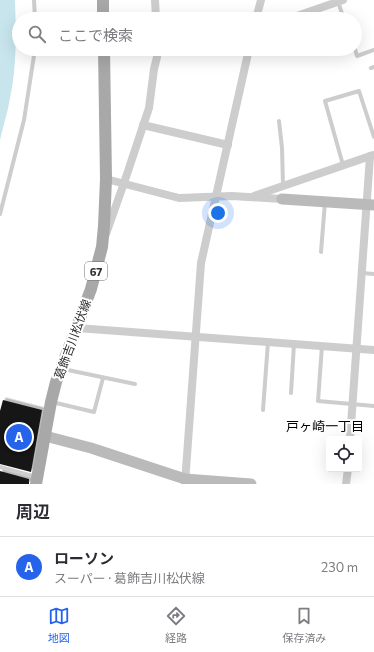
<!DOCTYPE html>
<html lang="ja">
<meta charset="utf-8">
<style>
:root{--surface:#fff;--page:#f7f7f7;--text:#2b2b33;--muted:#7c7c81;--line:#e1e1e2;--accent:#2563eb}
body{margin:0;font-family:Commissioner,"Noto Sans JP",sans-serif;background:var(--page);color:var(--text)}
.controls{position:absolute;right:12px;bottom:12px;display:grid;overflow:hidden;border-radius:4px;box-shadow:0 4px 16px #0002}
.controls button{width:36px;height:36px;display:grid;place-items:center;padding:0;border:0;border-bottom:1px solid var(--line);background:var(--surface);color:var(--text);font:20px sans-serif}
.you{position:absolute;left:218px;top:213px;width:14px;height:14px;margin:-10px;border:3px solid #fff;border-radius:50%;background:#1a73e8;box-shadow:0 0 0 6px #1a73e833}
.badge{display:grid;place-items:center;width:26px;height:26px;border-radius:50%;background:var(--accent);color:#fff;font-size:13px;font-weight:700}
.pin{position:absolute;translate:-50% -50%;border:2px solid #fff;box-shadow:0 1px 4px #0006}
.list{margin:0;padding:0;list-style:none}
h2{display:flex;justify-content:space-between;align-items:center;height:52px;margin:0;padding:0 16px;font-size:17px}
h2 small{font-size:13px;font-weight:400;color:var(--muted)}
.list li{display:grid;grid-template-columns:26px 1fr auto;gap:12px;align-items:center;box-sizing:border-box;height:60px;padding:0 16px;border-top:1px solid var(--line)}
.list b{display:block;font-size:15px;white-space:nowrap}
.list p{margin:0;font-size:13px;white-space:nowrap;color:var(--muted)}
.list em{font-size:13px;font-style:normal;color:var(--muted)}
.icon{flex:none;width:22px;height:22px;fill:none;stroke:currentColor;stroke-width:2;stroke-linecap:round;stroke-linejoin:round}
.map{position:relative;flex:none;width:374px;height:484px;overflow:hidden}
.search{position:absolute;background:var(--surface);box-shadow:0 4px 16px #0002;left:12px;right:12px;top:12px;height:44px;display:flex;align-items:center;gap:10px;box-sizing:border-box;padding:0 14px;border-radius:22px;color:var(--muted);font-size:15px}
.sheet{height:112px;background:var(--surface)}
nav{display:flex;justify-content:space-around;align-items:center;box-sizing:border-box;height:56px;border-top:1px solid var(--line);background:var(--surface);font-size:11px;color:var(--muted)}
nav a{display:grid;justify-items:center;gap:2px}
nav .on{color:var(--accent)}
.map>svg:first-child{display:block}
.water{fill:#c8e5ee}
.building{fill:#171717;filter:url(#shadow)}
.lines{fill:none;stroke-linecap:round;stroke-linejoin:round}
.lane{stroke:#cdcdcd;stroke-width:4}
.street{stroke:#cdcdcd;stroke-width:8}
.secondary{stroke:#bababa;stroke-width:11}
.primary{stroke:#a8a8a8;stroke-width:12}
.labels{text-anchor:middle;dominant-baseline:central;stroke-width:4;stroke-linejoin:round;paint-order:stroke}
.shield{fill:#fff;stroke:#6e6e6e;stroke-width:1}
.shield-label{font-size:11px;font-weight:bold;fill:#303030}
.street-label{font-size:12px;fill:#303030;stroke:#fff}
.neighbourhood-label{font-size:13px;fill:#000;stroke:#fff}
</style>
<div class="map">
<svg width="374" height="484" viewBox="0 0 374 484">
<defs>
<filter id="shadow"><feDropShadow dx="2.5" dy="-2.5" stdDeviation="0" flood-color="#0004"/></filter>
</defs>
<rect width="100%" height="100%" fill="#fff"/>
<path class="water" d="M0,0h15c1,33 2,66 -5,98 -2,14 -7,28 -10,42z"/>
<g class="building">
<path d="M3,400l39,10 -11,62 -31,-8v-53z"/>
<path d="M0,471l29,8v5h-29z"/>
</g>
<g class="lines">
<g class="lane">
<path d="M34,0l1,19"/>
<path d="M338,2l6,17"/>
<path d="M156,17l33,-1"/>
<path d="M355,49l2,7 17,-6"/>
<path d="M371,68l3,-1"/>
<path d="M279,121l3,27 1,37"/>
<path d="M343,165l-18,-64 34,-10 15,46"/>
<path d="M0,214l24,-94 11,-71"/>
<path d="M321,252l4,-50"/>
<path d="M362,273l12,1"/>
<path d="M322,346l-4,55 56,5"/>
<path d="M63,369l72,15"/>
<path d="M291,393l3,-49"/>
<path d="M52,402l42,10 9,-34"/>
<path d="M263,410l5,-68"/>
<path d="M0,467l36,10"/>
</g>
<g class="street">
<path d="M155,0l1,19"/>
<path d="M256,19l5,-19"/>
<path d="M288,19l55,-19"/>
<path d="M143,125l85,20"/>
<path d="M106,179l73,19 53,-2 50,3"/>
<path d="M254,196l119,-41"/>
<path d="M106,234l18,-51 25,-75 5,-39 3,-12v-8"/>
<path d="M77,328l297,22"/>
<path d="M350,439l20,-283"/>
<path d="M185,483l16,-220 48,-214"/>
<path d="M346,484l2,-15"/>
</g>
<g class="secondary">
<path d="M282,199l92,6"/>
<path d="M45,436l46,12 94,31 66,5"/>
</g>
<g class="primary">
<path d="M103,0v19"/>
<path d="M36,484l15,-82 5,-20 35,-93 11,-42 2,-21 2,-47 -2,-130"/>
</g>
</g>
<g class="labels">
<rect class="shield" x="85" y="262" width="22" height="18" rx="3"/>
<g class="shield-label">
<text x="96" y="271">67</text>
</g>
<g class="street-label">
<text transform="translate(72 339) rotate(-70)">葛飾吉川松伏線</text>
</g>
<g class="neighbourhood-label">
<text x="325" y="426">戸ヶ崎一丁目</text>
</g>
</g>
</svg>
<div class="controls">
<button><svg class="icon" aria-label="locate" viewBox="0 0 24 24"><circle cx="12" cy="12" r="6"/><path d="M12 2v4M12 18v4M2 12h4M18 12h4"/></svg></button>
</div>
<div class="you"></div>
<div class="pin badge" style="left:19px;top:437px">A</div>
<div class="search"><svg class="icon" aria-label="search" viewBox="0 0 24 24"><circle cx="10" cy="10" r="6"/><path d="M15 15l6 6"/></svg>ここで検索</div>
</div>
<section class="sheet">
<h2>周辺<small></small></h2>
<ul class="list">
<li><span class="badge">A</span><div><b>ローソン</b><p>スーパー · 葛飾吉川松伏線</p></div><em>230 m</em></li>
</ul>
</section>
<nav>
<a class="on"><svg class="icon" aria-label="map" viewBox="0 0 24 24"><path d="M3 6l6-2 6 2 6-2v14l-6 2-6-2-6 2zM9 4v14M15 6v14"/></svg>地図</a>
<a><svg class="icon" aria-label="directions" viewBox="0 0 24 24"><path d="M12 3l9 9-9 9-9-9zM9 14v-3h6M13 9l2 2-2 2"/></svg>経路</a>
<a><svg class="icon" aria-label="saved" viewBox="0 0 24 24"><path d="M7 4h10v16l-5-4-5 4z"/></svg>保存済み</a>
</nav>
